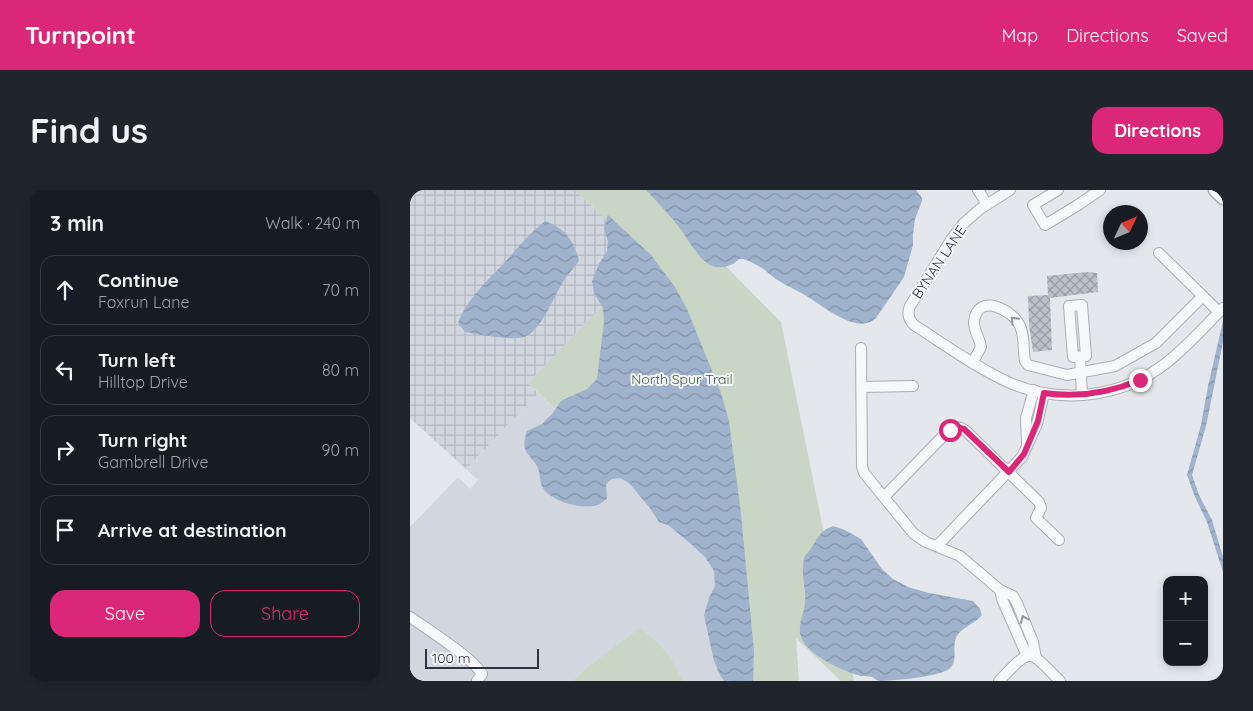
<!DOCTYPE html>
<meta charset="utf-8">
<style>
:root{--surface:#171b24;--page:#20242c;--text:#f1f3f6;--muted:#9ea1a6;--line:#363941;--accent:#db2777}
body{margin:0;font-family:Quicksand,sans-serif;background:var(--page);color:var(--text)}
.controls{position:absolute;right:15px;bottom:15px;display:grid;overflow:hidden;border-radius:10px;box-shadow:0 2px 8px #0003}
.controls button{width:45px;height:45px;display:grid;place-items:center;padding:0;border:0;border-bottom:1px solid var(--line);background:var(--surface);color:var(--text);font:25px sans-serif}
.compass{position:absolute;left:693px;top:15px;width:45px;height:45px;border-radius:50%;background:var(--surface);box-shadow:0 2px 8px #0003;rotate:46deg}
.scale{position:absolute;left:15px;bottom:12px;width:114px;box-sizing:border-box;padding-left:5px;border:2px solid #2b3445;border-top:0;font-size:14px;line-height:18px;white-space:nowrap;color:#2b3445;-webkit-text-stroke:4px #f4f6f9;paint-order:stroke}
.stop{position:absolute;width:15px;height:15px;margin:-11px;border:4px solid #db2777;border-radius:50%;background:#fff}
.stop.end{background:#db2777;border-color:#fff;box-shadow:0 1px 5px #0008}
.list{margin:0;padding:0;list-style:none}
h2{display:flex;justify-content:space-between;align-items:center;height:65px;margin:0;padding:0 20px;font-size:21px}
h2 small{font-size:16px;font-weight:400;color:var(--muted)}
.list li{display:grid;grid-template-columns:32px 1fr auto;gap:15px;align-items:center;box-sizing:border-box;height:70px;margin:0 10px 10px;padding:0 10px;border:1px solid var(--line);border-radius:15px}
.list b{display:block;font-size:19px;white-space:nowrap}
.list p{margin:0;font-size:16px;white-space:nowrap;color:var(--muted)}
.list em{font-size:16px;font-style:normal;color:var(--muted)}
.actions{display:flex;gap:10px;padding:15px 20px}
.actions a{flex:1;padding:11px 0;border:1px solid var(--accent);border-radius:15px;text-align:center;font-size:18px;color:var(--accent)}
.actions .main{background:var(--accent);color:#fff}
.icon{flex:none;width:28px;height:28px;fill:none;stroke:currentColor;stroke-width:2;stroke-linecap:round;stroke-linejoin:round}
.map{position:relative;flex:none;width:813px;height:491px;overflow:hidden;border-radius:15px}
header{display:flex;align-items:center;gap:30px;box-sizing:border-box;height:70px;padding:0 25px;background:var(--accent);color:#fff}
header strong{font-size:24px}
nav{display:flex;gap:28px;margin-inline-start:auto;font-size:18px}
.intro{display:flex;align-items:center;justify-content:space-between;box-sizing:border-box;height:120px;padding:0 30px}
h1{margin:0;font-size:35px}
.button{padding:12px 22px;border-radius:15px;background:var(--accent);color:#fff;font-size:18px;font-weight:700}
main{display:flex;gap:30px;padding:0 30px}
aside{flex:1;background:var(--surface);border-radius:15px;box-shadow:0 2px 8px #0003}
.map>svg:first-child{display:block}
.built{fill:#d2d6de}
.industrial{fill:url(#industrial-grid)}
.park{fill:#c9d6c5}
.water{fill:url(#water-waves)}
.building{fill:url(#building-cross-hatch)}
.lines{fill:none;stroke-linecap:round;stroke-linejoin:round}
.minor-casing{stroke:#a9aeb7;stroke-width:12}
.major-casing{stroke:#a3abb8;stroke-width:15}
.minor{stroke:#f7f8fa;stroke-width:10}
.major{stroke:#fff;stroke-width:12}
.oneway{stroke:#9196a0}
.route{stroke:#db2777;stroke-width:6}
.labels{text-anchor:middle;dominant-baseline:central;stroke-width:4;stroke-linejoin:round;paint-order:stroke}
.street-label{font-size:14px;fill:#2b3445;stroke:#f4f6f9}
.park-label{font-size:14px;fill:#3f6138;stroke:#f4f6f9}
</style>
<header>
<strong>Turnpoint</strong>
<nav><a>Map</a><a>Directions</a><a>Saved</a></nav>
</header>
<div class="intro"><h1>Find us</h1><a class="button">Directions</a></div>
<main>
<aside>
<h2>3 min<small>Walk · 240 m</small></h2>
<ul class="list">
<li><svg class="icon" aria-label="ahead" viewBox="0 0 24 24"><path d="M12 20V5M6 11l6-6 6 6"/></svg><div><b>Continue</b><p>Foxrun Lane</p></div><em>70 m</em></li>
<li><svg class="icon" aria-label="left" viewBox="0 0 24 24"><path d="M17 20v-9H6M10 6l-5 5 5 5"/></svg><div><b>Turn left</b><p>Hilltop Drive</p></div><em>80 m</em></li>
<li><svg class="icon" aria-label="right" viewBox="0 0 24 24"><path d="M7 20v-9h11M14 6l5 5-5 5"/></svg><div><b>Turn right</b><p>Gambrell Drive</p></div><em>90 m</em></li>
<li><svg class="icon" aria-label="arrive" viewBox="0 0 24 24"><path d="M6 21V4h12l-3 4 3 4H6"/></svg><div><b>Arrive at destination</b></div></li>
</ul>
<div class="actions"><a class="main">Save</a><a>Share</a></div>
</aside>
<div class="map">
<svg width="813" height="491" viewBox="0 0 813 491">
<defs>
<pattern id="industrial-grid" width="8" height="8" patternUnits="userSpaceOnUse" patternTransform="scale(1.25)"><rect width="8" height="8" fill="#d2d6de"/><path d="M0 4h8M4 0v8" fill="none" stroke="#b4b8c0"/></pattern>
<pattern id="water-waves" width="16" height="10" patternUnits="userSpaceOnUse" patternTransform="scale(1.25)"><rect width="16" height="10" fill="#9fb4cc"/><path d="M0 5q4-4 8 0t8 0" fill="none" stroke="#8293a7"/></pattern>
<pattern id="building-cross-hatch" width="8" height="8" patternUnits="userSpaceOnUse" patternTransform="scale(1.25)"><rect width="8" height="8" fill="#bbc0ca"/><path d="M0 0l8 8M0 8l8-8" fill="none" stroke="#989da6"/></pattern>
</defs>
<rect width="100%" height="100%" fill="#e4e7ec"/>
<path class="built" d="M128,203l199,189 9,99h-336v-154l48,-50 12,12 8,-9 -12,-11z"/>
<path class="industrial" d="M0,0h165l72,69 -119,124 10,10 -72,76 -56,-51z"/>
<g class="park">
<path d="M165,0h88l20,33 98,99 73,359h-13l-45,-43 3,43h-53l-9,-99 -209,-199 119,-124z"/>
<path d="M230,438c20,15 33,30 42,53h-109l15,-14z"/>
</g>
<g class="water">
<path d="M236,0h270l6,8v3l-7,18 -2,15v11l-9,32 -28,41c-18,18 -53,-12 -68,-21 -16,-10 -28,-13 -42,-26 -3,-3 -19,-12 -24,-12 -4,-1 -6,4 -9,5 -8,4 -19,5 -26,-1 -12,-9 -19,-24 -28,-36 -10,-13 -22,-25 -33,-37z"/>
<path d="M198,25l43,40 24,32 12,22 34,84 8,28 12,93 13,137 -1,30h-29l-4,-6 -6,-14 -10,-46 5,-17 6,-12 -1,-15 -9,-14 -14,-13 -23,-19 -9,-3 -9,-14 -21,-25 -9,-5 -8,1 -6,5 1,15c-3,1 -4,3 -7,5 -14,7 -49,-2 -57,-16 -4,-6 -2,-15 -6,-22 -9,-14 -17,-14 -10,-35l15,-7 11,-11 8,-12 26,-12 10,-10 7,-57 -1,-14 -9,-15 -2,-12 7,-17 8,-13 1,-9 -4,-14z"/>
<path d="M135,31c19,6 30,21 34,40 -7,9 -15,18 -20,28 -8,14 -18,40 -33,47 -10,6 -49,-2 -61,-4l-7,-9c9,-24 30,-43 48,-62 12,-14 24,-28 39,-40z"/>
<path d="M813,131v21l-17,84 -14,49 7,20 13,25 11,37v15l-16,-50 -12,-25 -8,-22 14,-50 7,-39z"/>
<path d="M423,336l12,4 16,9 21,30 11,10 15,8 21,6 44,8 7,8 2,6c-8,10 -24,13 -27,26 -2,9 3,21 -6,28 -11,8 -56,12 -70,12 -4,-1 -3,-2 -7,-4 -3,-1 -7,-1 -11,-1 -16,-4 -49,-19 -58,-35 -7,-13 0,-25 2,-37 2,-14 -5,-30 -1,-45 1,-5 6,-8 8,-12 6,-10 9,-17 21,-21z"/>
</g>
<path class="building" d="M677,82l10,1 1,19 -48,6 2,52 -19,2 -4,-28 -1,-28 20,-1 -1,-19z"/>
<g class="lines">
<defs>
<g id="minor">
<path d="M568,0l9,14"/>
<path d="M600,0l-30,19 -17,15 -12,16 -41,66c-3,7 -2,13 4,19 30,19 61,42 94,57 51,23 114,16 158,-19 21,-16 39,-37 57,-55"/>
<path d="M648,0l-25,15 12,20 33,-20 22,-15"/>
<path d="M749,63l60,59"/>
<path d="M672,115l4,51 -13,1 -4,-51z"/>
<path d="M451,158l1,118 2,7 50,61 12,8 34,14 40,34 13,6 4,7 16,39 3,16"/>
<path d="M670,167l2,38"/>
<path d="M563,172l8,-15c-1,-9 -8,-17 -7,-26 4,-29 39,-11 46,5 5,11 3,24 5,35l3,4 39,10 48,-9 41,-23 47,-47"/>
<path d="M452,197l51,-1"/>
<path d="M617,253l-1,-25 8,-28"/>
<path d="M474,307l64,-66c5,-5 12,-5 18,0l73,71 2,6 -5,10 23,22"/>
<path d="M527,356l85,-89 15,-33 7,-31"/>
<path d="M590,400l2,9 25,57"/>
<path d="M0,427c17,12 63,41 72,57l-5,7"/>
<path d="M589,491c33,-34 28,-33 61,0"/>
</g>
<path id="major" d="M805,0l8,8"/>
</defs>
<use href="#minor" class="minor-casing"/>
<use href="#major" class="major-casing"/>
<use href="#minor" class="minor"/>
<use href="#major" class="major"/>
</g>
<defs><path id="oneway-chevron" d="M-2-3.5L2.5 0L-2 3.5" fill="none" stroke-width="1.6" stroke-linecap="round" stroke-linejoin="round" transform="scale(1.25)"/></defs>
<g class="oneway">
<use href="#oneway-chevron" transform="translate(604 130) rotate(-134)"/>
<use href="#oneway-chevron" transform="translate(614 429) rotate(-113)"/>
</g>
<g class="lines">
<path class="route" d="M540,240l6,-3 8,2 45,43 15,-18 14,-33 6,-28c34,5 65,0 96,-13"/>
</g>
<g class="labels">
<g class="street-label">
<text transform="translate(529 72) rotate(-56)">BYNAN LANE</text>
</g>
<g class="park-label">
<text x="272" y="189">North Spur Trail</text>
</g>
</g>
</svg>
<div class="controls">
<button>+</button>
<button>−</button>
</div>
<svg class="compass" viewBox="-18 -18 36 36"><path d="M0-13l5 13h-10z" fill="#e53935"/><path d="M0 13l5-13h-10z" fill="#9ea1a6"/></svg>
<div class="scale">100 m</div>
<div class="stop" style="left:540px;top:240px"></div>
<div class="stop end" style="left:730px;top:190px"></div>
</div>
</main>
